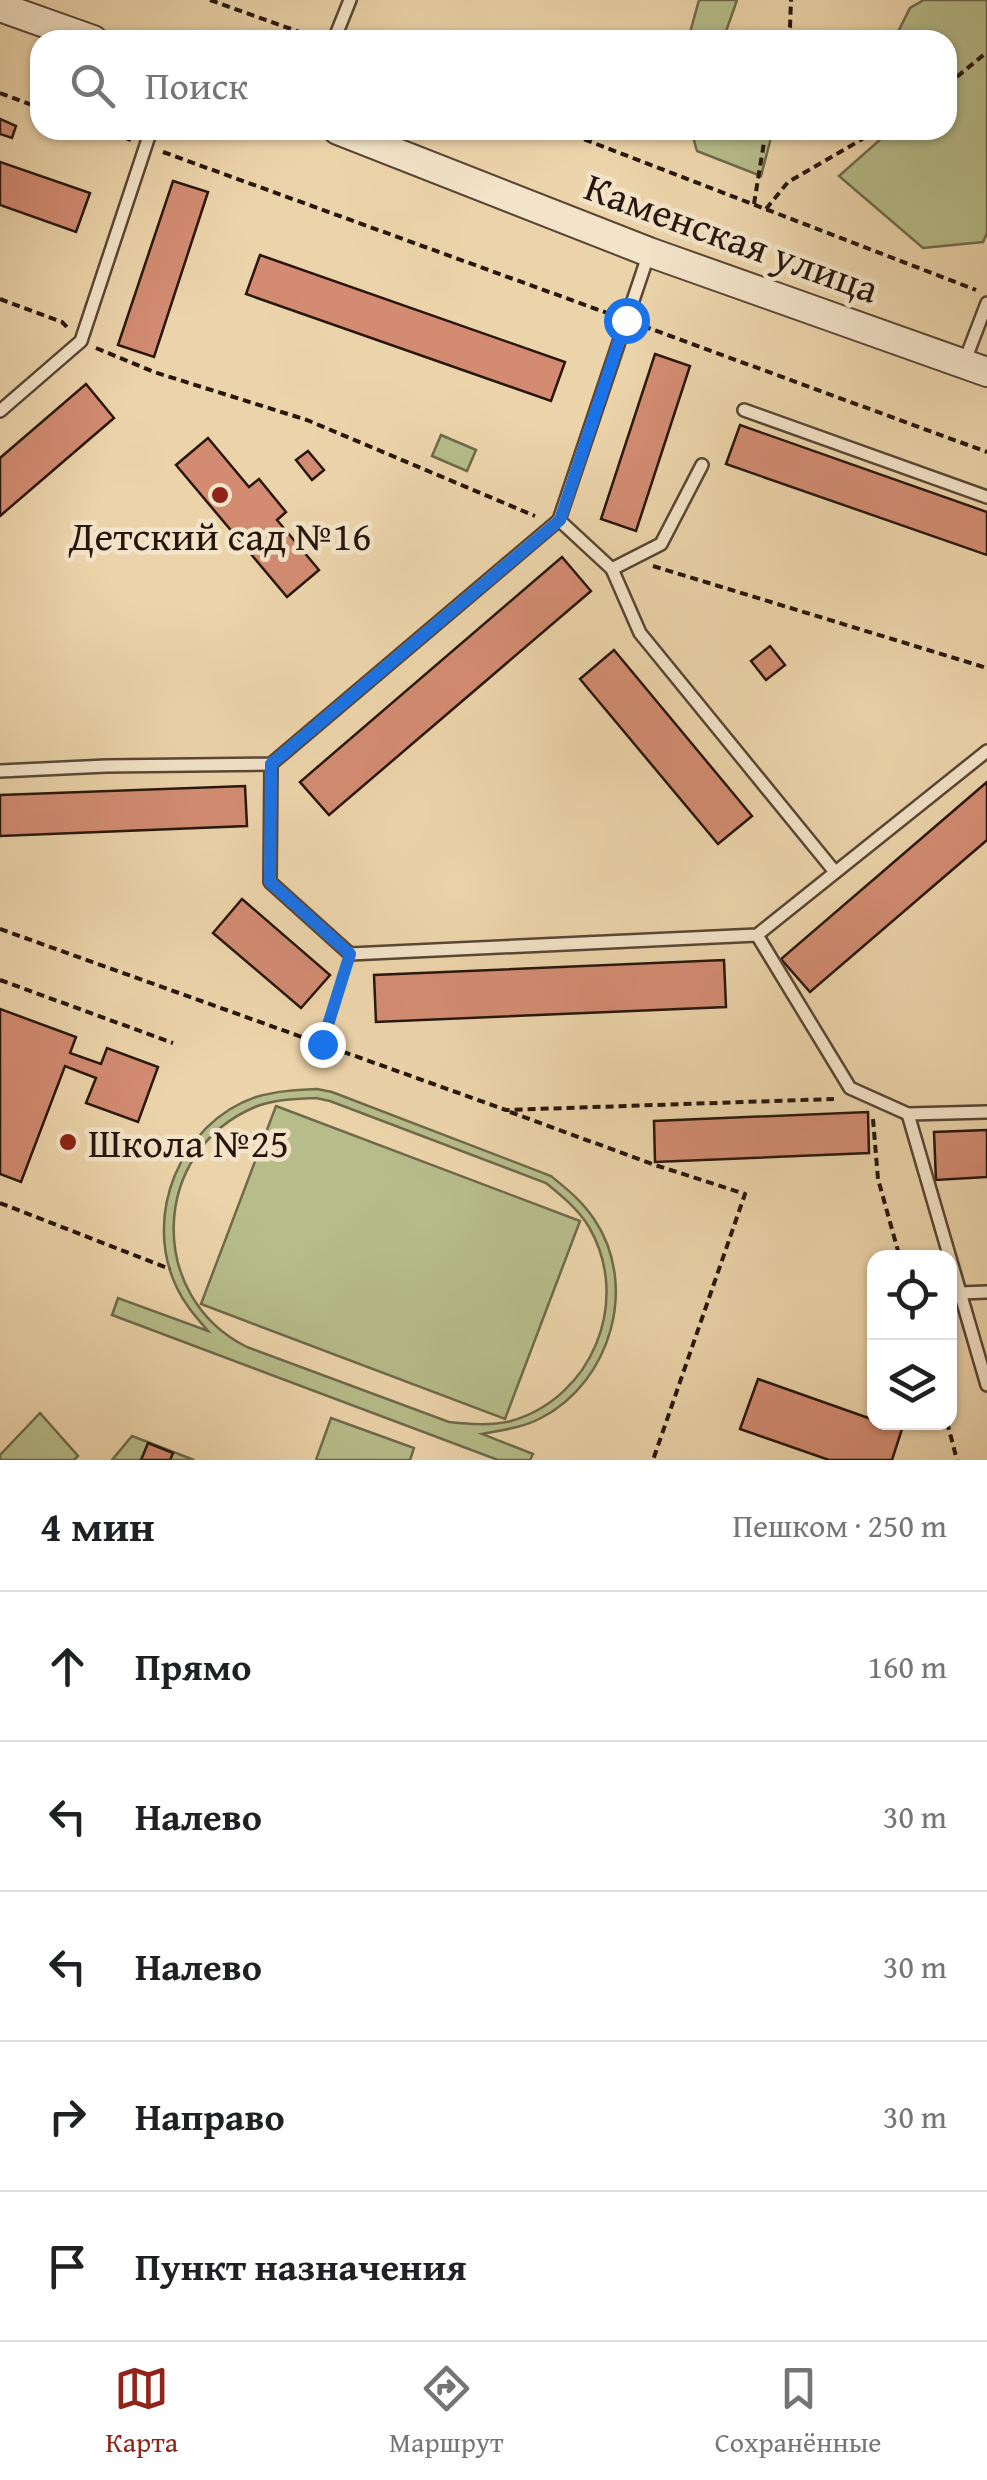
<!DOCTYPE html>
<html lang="ru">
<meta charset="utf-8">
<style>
:root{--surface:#fff;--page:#f2f2f2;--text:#202124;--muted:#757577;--line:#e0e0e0;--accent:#8f2418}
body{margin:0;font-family:"Gentium Book Plus",serif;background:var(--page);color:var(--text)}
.controls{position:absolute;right:30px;bottom:30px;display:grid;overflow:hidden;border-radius:20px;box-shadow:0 2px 8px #0004}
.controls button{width:90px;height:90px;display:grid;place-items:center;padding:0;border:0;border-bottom:2px solid var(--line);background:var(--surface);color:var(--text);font:50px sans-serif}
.stop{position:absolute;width:30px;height:30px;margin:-22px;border:8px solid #1a73e8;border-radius:50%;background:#fff}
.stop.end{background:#1a73e8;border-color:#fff;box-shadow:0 2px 10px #0008}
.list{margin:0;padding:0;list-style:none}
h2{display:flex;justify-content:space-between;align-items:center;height:130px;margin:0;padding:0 40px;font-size:42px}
h2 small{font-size:32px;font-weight:400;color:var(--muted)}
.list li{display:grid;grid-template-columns:65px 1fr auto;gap:30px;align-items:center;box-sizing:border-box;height:150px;padding:0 40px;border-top:2px solid var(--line)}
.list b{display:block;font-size:38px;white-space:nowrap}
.list em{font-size:32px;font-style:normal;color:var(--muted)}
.icon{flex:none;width:55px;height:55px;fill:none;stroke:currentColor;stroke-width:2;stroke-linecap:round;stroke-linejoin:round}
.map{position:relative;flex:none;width:987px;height:1460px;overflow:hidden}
.search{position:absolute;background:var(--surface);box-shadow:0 2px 8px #0004;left:30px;right:30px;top:30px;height:110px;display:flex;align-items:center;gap:25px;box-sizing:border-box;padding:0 35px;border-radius:30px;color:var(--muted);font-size:38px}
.sheet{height:880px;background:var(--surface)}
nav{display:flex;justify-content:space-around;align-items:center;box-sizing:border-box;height:140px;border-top:2px solid var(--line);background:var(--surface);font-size:28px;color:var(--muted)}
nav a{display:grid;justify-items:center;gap:5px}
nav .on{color:var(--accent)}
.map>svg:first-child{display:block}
.green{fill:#b6bd8a;stroke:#6f6a4b;stroke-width:2.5;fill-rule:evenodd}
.building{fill:#d38c72;stroke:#28160c;stroke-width:2.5}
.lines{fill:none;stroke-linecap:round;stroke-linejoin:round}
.service-casing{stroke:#594634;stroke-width:16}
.tertiary-casing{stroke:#594634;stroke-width:32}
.path{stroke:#28160c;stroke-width:4;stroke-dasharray:8 5;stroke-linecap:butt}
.service{stroke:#f3e3c8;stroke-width:11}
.tertiary{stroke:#f3e3c8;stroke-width:28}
.route{stroke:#1a73e8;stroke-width:12}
.poi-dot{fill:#8f2418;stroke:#f3e3c8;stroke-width:4}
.labels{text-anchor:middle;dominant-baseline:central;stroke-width:9;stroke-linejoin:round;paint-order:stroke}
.street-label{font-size:40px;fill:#28160c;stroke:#f3e3c8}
.poi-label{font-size:40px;fill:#28160c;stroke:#f3e3c8}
</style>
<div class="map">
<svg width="987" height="1460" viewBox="0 0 987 1460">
<rect width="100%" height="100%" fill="#ecd4aa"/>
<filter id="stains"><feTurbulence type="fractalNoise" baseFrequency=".002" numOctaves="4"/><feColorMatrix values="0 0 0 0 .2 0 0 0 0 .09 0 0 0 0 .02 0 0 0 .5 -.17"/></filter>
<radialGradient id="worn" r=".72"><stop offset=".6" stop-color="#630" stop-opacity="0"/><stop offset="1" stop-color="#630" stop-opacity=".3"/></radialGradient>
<g class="green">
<path d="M699,0h38l-14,40h-35z"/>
<path d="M924,0h63v233l-4,9 -60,6 -84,-72 52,-46h56v-90h-53l16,-32z"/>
<path d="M691,130h82l-12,46 -64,-25z"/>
<path d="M441,435l35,15 -9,21 -35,-15z"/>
<path d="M317,1089l15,3 219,84c16,13 31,25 43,43 45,66 17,163 -53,199 -19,10 -39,12 -59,16l51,20 -3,6h-32l-386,-145 6,-17 90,33c-11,-13 -23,-26 -31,-43 -35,-72 3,-165 79,-191 20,-6 40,-7 61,-8zM316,1098l14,3 216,82c16,13 32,26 43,44 43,74 3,171 -78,194 -21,5 -42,3 -62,1l-202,-75c-101,-50 -97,-196 8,-240 20,-8 40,-8 61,-9z"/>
<path d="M276,1106l304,115 -75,198 -304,-115z"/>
<path d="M40,1413l38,43 -4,4h-74v-5z"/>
<path d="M331,1418l83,30 -4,12h-94z"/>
<path d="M132,1436l62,24h-82z"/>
</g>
<g class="building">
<path d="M0,119l16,7 -4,12 -12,-4z"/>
<path d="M0,162l90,31 -14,39 -76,-27z"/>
<path d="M173,181l35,11 -54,165 -36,-12z"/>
<path d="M260,255l305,107 -14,39 -305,-107z"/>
<path d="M655,354l35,12 -54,165 -35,-12z"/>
<path d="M86,384l28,34 -114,98v-58z"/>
<path d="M740,425l247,87v43l-261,-91z"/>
<path d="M208,438l41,49 10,-8 27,33 -9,8 42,50 -32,27 -111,-132z"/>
<path d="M308,451l16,19 -12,10 -16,-20z"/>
<path d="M562,557l29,34 -262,224 -29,-33z"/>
<path d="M770,646l15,19 -19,15 -15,-19z"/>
<path d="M614,650l138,166 -34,28 -138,-165z"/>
<path d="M987,782v58l-177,152 -29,-33z"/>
<path d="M245,786l2,40 -247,10v-41z"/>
<path d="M242,899l88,76 -29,33 -88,-75z"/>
<path d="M724,960l2,47 -350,15 -2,-47z"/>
<path d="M0,1009l76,28 -6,16 31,11 6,-16 51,19 -20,55 -52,-19 10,-25 -31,-12 -44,116 -21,-8z"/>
<path d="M868,1112l1,41 -214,9 -1,-41z"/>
<path d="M987,1130v47l-51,3 -2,-48z"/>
<path d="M758,1379l116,41v2h8l20,7 -10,31h-63l-89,-31z"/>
<path d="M148,1443l25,10 -3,7h-29z"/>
</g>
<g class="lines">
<defs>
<g id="service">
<path d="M334,40l16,-40"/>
<path d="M964,363l23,-60"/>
<path d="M744,410l243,87"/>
<path d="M0,411l81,-70 70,-211"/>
<path d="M559,520l53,49 28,64 195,239"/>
<path d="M612,569l49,-25 41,-79"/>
<path d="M271,764l-1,118 80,72 407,-19 230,-184"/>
<path d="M0,771l106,-5 165,-2 288,-244 90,-267"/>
<path d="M757,935l93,153 58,26 79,-2"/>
<path d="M908,1114l79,271"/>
<path d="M960,1293l27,-1"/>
</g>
<g id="tertiary">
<path d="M0,7l93,33"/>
<path d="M338,130l311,122 338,120"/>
</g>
</defs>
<use href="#service" class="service-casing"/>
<use href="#tertiary" class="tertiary-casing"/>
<g class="path">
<path d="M210,0l109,39"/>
<path d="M786,40l4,-13 1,-27"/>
<path d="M947,85l40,-33"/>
<path d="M0,93l40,15"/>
<path d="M102,130l29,10"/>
<path d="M560,130l416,160"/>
<path d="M163,152l447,162"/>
<path d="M754,204l12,-74"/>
<path d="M766,209l22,-27 90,-52"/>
<path d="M0,299l62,23 7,7"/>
<path d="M643,326l344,126"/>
<path d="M96,348l58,24 153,48 228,96"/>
<path d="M653,566l334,102"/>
<path d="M0,929l506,181 328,-11"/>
<path d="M0,980l173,63"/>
<path d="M319,1052l27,-84"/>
<path d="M510,1112l145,53 90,29 -92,266"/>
<path d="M873,1119l5,60 22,79"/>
<path d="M0,1203l170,66"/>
<path d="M947,1422l10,38"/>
</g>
<use href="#service" class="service"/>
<use href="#tertiary" class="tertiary"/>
</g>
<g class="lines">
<path class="route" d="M322,1044l28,-90 -80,-72 1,-118 289,-244 66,-200"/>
</g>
<g class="poi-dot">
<circle cx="220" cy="495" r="10"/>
<circle cx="68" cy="1142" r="10"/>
</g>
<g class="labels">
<g class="street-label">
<text transform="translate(732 237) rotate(20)">Каменская улица</text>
</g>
<g class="poi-label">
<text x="220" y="535">Детский сад №16</text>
<text x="88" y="1142" text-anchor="start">Школа №25</text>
</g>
</g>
<rect width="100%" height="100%" filter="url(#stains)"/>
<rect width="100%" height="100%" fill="url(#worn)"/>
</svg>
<div class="controls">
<button><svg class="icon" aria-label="locate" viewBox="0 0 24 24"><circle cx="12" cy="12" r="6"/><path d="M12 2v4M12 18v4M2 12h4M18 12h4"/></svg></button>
<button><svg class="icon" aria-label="layers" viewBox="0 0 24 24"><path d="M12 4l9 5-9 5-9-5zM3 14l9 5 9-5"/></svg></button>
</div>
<div class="stop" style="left:626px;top:320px"></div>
<div class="stop end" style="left:322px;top:1044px"></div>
<div class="search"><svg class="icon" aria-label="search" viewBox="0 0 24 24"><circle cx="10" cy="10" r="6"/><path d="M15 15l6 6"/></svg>Поиск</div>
</div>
<section class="sheet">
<h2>4 мин<small>Пешком · 250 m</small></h2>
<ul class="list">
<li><svg class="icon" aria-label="ahead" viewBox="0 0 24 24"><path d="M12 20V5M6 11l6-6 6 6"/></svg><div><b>Прямо</b></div><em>160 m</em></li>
<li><svg class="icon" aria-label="left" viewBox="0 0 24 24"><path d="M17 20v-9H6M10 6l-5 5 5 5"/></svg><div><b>Налево</b></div><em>30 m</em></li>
<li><svg class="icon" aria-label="left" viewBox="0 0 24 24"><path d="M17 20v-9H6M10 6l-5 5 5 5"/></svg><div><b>Налево</b></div><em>30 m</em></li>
<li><svg class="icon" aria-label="right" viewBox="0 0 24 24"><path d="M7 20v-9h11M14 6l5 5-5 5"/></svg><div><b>Направо</b></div><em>30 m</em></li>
<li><svg class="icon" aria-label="arrive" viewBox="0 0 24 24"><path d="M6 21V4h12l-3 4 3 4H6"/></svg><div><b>Пункт назначения</b></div></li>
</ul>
</section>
<nav>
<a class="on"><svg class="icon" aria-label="map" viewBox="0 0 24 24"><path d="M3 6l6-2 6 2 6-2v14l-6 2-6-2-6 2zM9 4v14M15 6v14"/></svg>Карта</a>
<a><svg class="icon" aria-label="directions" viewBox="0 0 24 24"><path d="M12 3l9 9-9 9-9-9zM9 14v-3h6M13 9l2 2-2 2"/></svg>Маршрут</a>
<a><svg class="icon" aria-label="saved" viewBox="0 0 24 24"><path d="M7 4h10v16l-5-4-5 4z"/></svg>Сохранённые</a>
</nav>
